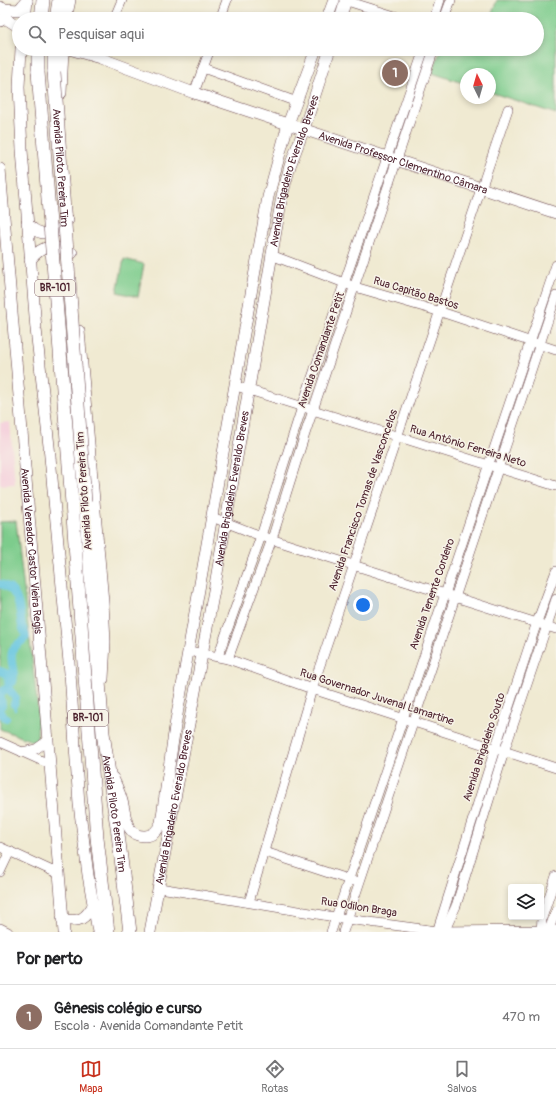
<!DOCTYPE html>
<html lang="pt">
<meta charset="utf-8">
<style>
:root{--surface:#fff;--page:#f6f6f6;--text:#202124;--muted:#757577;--line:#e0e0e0;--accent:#c8321e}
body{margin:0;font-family:Pangolin,sans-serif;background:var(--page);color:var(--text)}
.controls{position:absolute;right:12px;bottom:12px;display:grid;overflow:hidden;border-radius:4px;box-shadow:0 2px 6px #0003}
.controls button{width:36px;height:36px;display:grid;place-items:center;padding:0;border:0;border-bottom:1px solid var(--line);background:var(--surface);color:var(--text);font:20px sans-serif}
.compass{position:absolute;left:460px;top:68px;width:36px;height:36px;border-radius:50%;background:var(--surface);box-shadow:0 2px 6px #0003;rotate:355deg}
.you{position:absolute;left:363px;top:605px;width:14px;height:14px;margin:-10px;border:3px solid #fff;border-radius:50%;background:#1a73e8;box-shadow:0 0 0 6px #1a73e833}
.badge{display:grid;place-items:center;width:26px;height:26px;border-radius:50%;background:var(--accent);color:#fff;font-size:13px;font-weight:700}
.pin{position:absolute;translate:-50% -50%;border:2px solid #fff;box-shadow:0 1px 4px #0006}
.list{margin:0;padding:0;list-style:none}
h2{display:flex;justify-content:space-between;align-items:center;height:52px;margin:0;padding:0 16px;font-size:17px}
h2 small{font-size:13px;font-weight:400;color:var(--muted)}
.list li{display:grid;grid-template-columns:26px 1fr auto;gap:12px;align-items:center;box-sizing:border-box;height:64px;padding:0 16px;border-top:1px solid var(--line)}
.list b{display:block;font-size:15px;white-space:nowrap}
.list p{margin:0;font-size:13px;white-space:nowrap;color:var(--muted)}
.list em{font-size:13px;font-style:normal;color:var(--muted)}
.icon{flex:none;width:22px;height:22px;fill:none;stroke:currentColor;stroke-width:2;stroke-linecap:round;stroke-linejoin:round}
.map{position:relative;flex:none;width:556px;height:932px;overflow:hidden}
.search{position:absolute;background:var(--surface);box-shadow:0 2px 6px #0003;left:12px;right:12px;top:12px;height:44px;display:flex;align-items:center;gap:10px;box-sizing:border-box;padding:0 14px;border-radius:22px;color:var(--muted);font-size:15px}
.sheet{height:116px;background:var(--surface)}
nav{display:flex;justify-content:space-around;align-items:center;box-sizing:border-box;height:56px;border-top:1px solid var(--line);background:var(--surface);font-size:11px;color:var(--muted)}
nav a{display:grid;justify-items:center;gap:2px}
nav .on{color:var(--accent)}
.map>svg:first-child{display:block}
.built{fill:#f5cfdb}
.green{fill:#7dcc8c;stroke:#64765c}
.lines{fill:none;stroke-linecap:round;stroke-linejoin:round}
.stream{stroke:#62c5e0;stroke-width:2.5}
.canal{stroke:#62c5e0;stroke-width:8}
.minor-casing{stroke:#633d44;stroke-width:10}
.major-casing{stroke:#633d44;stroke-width:12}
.highway-casing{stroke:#633d44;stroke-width:14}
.minor{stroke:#fff;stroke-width:9}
.major{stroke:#fff;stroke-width:11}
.highway{stroke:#fff;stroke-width:13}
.highway-bridge-casing{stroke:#633d44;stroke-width:14;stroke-linecap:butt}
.highway-bridge{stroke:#fff;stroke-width:13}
.labels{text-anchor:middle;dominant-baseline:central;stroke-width:3;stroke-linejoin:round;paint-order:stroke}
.shield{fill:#f7f3e8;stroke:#7e5f64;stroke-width:1}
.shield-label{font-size:10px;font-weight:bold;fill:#4a1f2b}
.street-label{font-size:11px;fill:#4a1f2b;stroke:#f7f3e8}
</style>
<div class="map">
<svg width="556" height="932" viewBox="0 0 556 932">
<rect width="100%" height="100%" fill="#f7f3e8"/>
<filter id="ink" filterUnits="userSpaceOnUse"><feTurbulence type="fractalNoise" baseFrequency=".025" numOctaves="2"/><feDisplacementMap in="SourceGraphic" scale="8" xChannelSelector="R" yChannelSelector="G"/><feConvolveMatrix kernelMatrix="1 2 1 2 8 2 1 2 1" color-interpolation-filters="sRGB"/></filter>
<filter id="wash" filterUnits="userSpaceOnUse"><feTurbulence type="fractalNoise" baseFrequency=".012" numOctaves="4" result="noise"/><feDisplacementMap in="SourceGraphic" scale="16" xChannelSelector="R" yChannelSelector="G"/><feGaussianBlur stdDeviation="0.9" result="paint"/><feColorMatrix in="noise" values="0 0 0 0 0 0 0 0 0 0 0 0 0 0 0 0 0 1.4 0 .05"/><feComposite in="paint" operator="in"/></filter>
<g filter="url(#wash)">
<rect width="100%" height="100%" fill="#f0ead2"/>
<path class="built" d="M10,422l5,62 -15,1v-62z"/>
<g class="green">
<path d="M497,0h59v114l-66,-22v-18h-24v10l-34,-11 9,-24h96v-30h-47z"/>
<path d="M124,259l20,5 -6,33 -21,-5z"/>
<path d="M16,521l22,189 -1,33 -37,-14v-207z"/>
</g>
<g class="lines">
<path class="stream" d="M14,704l1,6"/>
<g class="canal">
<path d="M0,584c20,4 19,26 22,42 1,4 4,7 4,11 -3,4 -9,7 -12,11 -7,10 3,24 -1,34l-4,1"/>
<path d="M0,671l8,3 1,9 -1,5 8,10 -2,6"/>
<path d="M0,707l2,-2 -2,-12 8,-5"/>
<path d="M0,712l6,6"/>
</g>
</g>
</g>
<g filter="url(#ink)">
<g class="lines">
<defs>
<g id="minor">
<path d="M344,0l60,19"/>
<path d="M114,19l8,-19"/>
<path d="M220,19l7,-19"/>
<path d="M434,19l6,-19"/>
<path d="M444,19l7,-19"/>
<path d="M100,58l3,-9"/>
<path d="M203,68l94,34"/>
<path d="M194,93l16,-44"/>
<path d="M271,255l84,32 86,25 115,38"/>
<path d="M236,386l320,100"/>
<path d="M212,517l49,19 295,93"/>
<path d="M189,651l39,8 84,30 244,79"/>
<path d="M218,656l43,-120 41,-129 122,-358"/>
<path d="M228,659l44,-120 33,-105 129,-385"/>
<path d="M0,742l49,22"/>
<path d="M22,752l14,-3 11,-8"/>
<path d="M0,847l59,27"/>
<path d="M265,852l88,29"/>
<path d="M0,872l10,-21"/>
<path d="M160,888l187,31 90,12 119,-1"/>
<path d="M249,902l63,-213 196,-580"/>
<path d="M0,928l8,4"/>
<path d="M331,932l225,-667"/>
<path d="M343,932l213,-636"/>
<path d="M437,932l58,-183 42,-127 19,-51"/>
<path d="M444,932l12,-26 48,-154 52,-153"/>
<path d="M541,932l1,-14 14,-42"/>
<path d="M548,932l8,-21"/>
</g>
<g id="major">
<path d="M0,7c5,2 7,6 5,11l-5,3"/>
<path d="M4,9l15,1 8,-10"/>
<path d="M5,18l14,9"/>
<path d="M25,19l2,-18"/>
<path d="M66,19l4,-19"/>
<path d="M327,19l7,-19"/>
<path d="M340,19l6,-19"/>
<path d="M21,49l-2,38 3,63 14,179 13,117 21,227 9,131 9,71 10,57"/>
<path id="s1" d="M69,49l31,9 94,35 362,120"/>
<path d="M61,93l2,-44"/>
<path id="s2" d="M0,169l64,763"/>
<path d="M27,223c10,12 19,12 33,7l8,-10"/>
<path d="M30,260c13,-16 24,-16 42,-7"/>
<path d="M79,331l24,271 2,40 -2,37"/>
<path d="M113,778c3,7 7,15 9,23 4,14 3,36 23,35 8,0 13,-6 16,-13l14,-97 93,-529 20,-73 28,-75"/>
<path d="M62,919c18,4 23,0 32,-15"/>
<path id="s3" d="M150,932l65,-347 67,-389 8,-30 14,-37 26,-80"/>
</g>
<g id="highway">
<path d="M41,19l2,-19"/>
<path d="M56,19l3,-19"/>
<path d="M38,49v23"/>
<path d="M54,72v-23"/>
<path id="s4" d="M85,502l18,231 15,101 12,98"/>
<path d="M72,503l25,335 11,94"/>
</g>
</defs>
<use href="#minor" class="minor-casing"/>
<use href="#major" class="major-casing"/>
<use href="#highway" class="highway-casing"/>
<use href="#minor" class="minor"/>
<use href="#major" class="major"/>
<use href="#highway" class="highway"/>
<defs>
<g id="highway-bridge">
<path d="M38,72l34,431"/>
<path id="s5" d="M54,72l31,430"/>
</g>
</defs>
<use href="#highway-bridge" class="highway-bridge-casing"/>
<use href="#highway-bridge" class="highway-bridge"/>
</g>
</g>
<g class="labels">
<g class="shield">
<rect x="35" y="280" width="40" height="16" rx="3"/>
<rect x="68" y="710" width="40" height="16" rx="3"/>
</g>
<g class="shield-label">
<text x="55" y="288">BR-101</text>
<text x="88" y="718">BR-101</text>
</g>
<g class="street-label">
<text stroke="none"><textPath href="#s1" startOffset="353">Avenida Professor Clementino Câmara</textPath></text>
<text stroke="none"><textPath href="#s5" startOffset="96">Avenida Piloto Pereira Tim</textPath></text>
<text stroke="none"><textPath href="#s3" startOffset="775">Avenida Brigadeiro Everaldo Breves</textPath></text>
<text transform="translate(416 293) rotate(17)">Rua Capitão Bastos</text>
<text transform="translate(321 350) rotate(-71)">Avenida Comandante Petit</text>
<text transform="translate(468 446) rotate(17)">Rua Antônio Ferreira Neto</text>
<text stroke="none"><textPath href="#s3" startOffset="451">Avenida Brigadeiro Everaldo Breves</textPath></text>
<text transform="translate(84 491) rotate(-94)">Avenida Piloto Pereira Tim</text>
<text transform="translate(363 500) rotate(-71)">Avenida Francisco Tomas de Vasconcelos</text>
<text stroke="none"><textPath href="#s2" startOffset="383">Avenida Vereador Castor Vieira Regis</textPath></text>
<text transform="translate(432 594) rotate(-71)">Avenida Tenente Cordeiro</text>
<text transform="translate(377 697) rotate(18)">Rua Governador Juvenal Lamartine</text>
<text transform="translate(484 747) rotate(-72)">Avenida Brigadeiro Souto</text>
<text stroke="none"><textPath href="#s3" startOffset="127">Avenida Brigadeiro Everaldo Breves</textPath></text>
<text stroke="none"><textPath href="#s4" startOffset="313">Avenida Piloto Pereira Tim</textPath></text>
<text transform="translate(359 907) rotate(9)">Rua Odilon Braga</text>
</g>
</g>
</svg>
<div class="controls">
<button><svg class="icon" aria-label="layers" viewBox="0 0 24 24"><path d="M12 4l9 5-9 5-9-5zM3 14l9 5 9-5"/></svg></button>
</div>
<svg class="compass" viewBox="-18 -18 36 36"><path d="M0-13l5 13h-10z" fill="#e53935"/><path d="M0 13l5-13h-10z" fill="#757577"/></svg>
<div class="you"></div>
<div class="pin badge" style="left:395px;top:73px;background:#8d6e63">1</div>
<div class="search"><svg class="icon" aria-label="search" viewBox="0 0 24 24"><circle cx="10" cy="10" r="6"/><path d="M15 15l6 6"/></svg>Pesquisar aqui</div>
</div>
<section class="sheet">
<h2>Por perto<small></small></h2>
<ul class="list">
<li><span class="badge" style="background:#8d6e63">1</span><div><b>Gênesis colégio e curso</b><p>Escola · Avenida Comandante Petit</p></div><em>470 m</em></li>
</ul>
</section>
<nav>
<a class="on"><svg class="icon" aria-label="map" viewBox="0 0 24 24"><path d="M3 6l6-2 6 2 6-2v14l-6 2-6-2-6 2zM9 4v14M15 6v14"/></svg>Mapa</a>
<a><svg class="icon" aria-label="directions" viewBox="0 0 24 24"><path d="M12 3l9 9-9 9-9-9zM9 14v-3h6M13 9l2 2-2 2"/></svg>Rotas</a>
<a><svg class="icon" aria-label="saved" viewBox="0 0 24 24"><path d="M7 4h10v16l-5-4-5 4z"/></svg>Salvos</a>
</nav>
